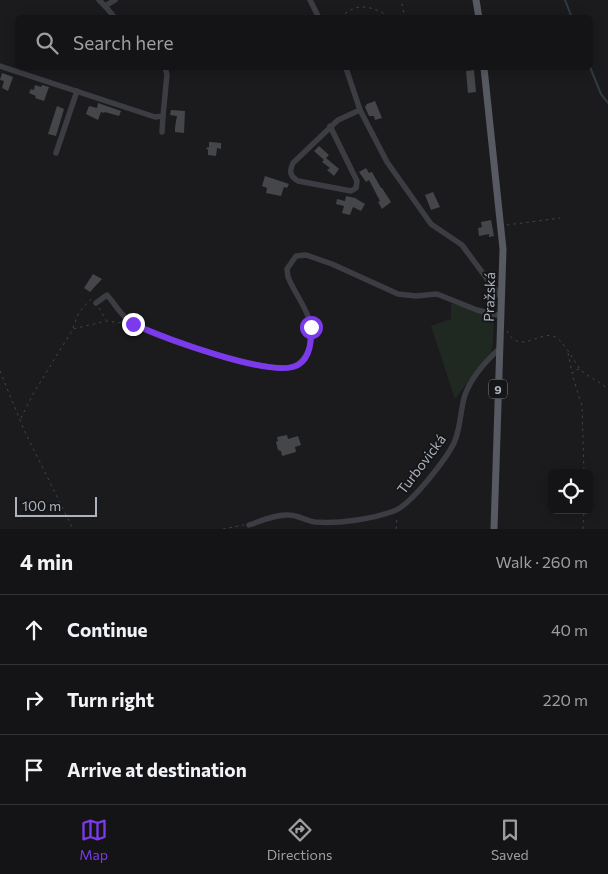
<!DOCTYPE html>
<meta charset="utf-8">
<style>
:root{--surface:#141416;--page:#212123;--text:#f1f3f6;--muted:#9d9ea1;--line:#333335;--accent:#7c3aed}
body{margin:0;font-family:Commissioner,sans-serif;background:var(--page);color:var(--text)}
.controls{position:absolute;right:15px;bottom:15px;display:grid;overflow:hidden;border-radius:8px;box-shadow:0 2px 12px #0003}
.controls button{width:45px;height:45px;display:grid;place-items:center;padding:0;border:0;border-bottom:1px solid var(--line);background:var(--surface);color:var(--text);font:25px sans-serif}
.scale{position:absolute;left:15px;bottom:12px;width:82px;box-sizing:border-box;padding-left:5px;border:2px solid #acb2be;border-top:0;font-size:14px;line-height:18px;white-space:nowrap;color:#acb2be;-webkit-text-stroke:4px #161618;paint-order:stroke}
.stop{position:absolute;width:15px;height:15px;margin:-11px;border:4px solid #7c3aed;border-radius:50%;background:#fff}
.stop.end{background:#7c3aed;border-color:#fff;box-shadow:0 1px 5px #0008}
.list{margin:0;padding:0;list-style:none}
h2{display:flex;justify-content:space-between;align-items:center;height:65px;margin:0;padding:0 20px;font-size:21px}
h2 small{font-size:16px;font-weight:400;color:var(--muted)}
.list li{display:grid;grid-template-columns:32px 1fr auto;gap:15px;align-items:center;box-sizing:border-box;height:70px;padding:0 20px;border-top:1px solid var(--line)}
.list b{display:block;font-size:19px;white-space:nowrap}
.list em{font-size:16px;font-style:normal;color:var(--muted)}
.icon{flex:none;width:28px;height:28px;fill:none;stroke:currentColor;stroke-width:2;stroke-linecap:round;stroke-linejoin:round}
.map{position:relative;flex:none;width:608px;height:529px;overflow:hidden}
.search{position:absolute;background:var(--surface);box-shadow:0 2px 12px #0003;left:15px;right:15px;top:15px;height:55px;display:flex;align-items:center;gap:12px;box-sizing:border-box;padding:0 18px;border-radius:8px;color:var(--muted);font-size:19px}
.sheet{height:275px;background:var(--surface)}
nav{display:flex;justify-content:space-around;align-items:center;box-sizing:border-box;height:70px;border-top:1px solid var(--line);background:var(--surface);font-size:14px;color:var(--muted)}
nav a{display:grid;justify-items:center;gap:2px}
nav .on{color:var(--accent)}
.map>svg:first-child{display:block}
.green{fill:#202921}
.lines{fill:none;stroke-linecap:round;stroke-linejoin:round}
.stream{stroke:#2f3b43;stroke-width:2}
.building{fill:#45464a}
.path{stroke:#41444a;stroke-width:1;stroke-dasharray:2.5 4;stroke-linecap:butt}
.minor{stroke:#3b3d43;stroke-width:5.5}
.major{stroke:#575a62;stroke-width:7}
.route{stroke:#7c3aed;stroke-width:6}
.labels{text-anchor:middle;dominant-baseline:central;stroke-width:4;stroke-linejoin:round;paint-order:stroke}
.shield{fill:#161618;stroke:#7f838c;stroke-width:1}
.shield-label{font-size:12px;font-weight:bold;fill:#acb2be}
.street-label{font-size:14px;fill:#acb2be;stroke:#161618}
</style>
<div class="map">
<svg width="608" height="529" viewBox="0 0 608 529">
<rect width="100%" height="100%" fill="#1b1b1d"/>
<path class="green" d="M451,303l43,13 -1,28 -2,8 -36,47 -24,-73 20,-7z"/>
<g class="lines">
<g class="stream">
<path d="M565,0l7,18"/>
<path d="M590,67l11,27 7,9"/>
</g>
</g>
<g class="building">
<path d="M474,70l2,22 -8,1 -2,-22z"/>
<path d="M2,73l11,4 -5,14 -6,-3 2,-7 -4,-1z"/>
<path d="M35,85l6,2 1,-2 7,2 -5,14 -9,-3 1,-2 -7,-3 2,-4 3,1z"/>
<path d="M375,101l7,17 -7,2 -1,-4h-5l-4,-9 2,-3z"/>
<path d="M98,103l23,8 -2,5 -14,-4 -1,1 -3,-1 -3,8 -12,-6 3,-8 8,2z"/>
<path d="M57,106l7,3 -8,27 -8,-2z"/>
<path d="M171,110l14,1 -1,22 -9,-1v-5l2,-11 -7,-1z"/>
<path d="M209,142l12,1v6l-4,-1 -1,8 -8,-1v-5l-2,-2 3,-1z"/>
<path d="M319,146l10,9 -3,3 13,11 -5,7 -7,-6 3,-2 -8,-6 2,-2 -10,-9z"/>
<path d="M366,168l3,5 3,-1 9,16h1l9,14 -9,7 -4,-7 2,-1 -11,-21 -3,2 -7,-10z"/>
<path d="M265,176l24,8 -2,4 -3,-1 -3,9 -15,-3 1,-5 -5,-2z"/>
<path d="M433,192l7,15 -9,3 -6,-15z"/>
<path d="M346,196l9,2 10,6 -4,7 -8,-4 -3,8 -8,-2 2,-7 -8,-2 1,-5 8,2z"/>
<path d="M491,220l3,16 -5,1v-3l-10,2 -1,-8 4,-1 -1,-5z"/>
<path d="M93,274l9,5 -12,13 -6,-4z"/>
<path d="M287,435l1,4 10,-3 3,9 -6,2 1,5 -14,4 -1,-5 -3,-1 -2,-8 2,-1 -1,-4z"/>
</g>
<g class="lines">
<g class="path">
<path d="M340,18c18,-18 33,-11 52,0"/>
<path d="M401,18l3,-5 -3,-13"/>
<path d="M507,225l53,-7"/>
<path d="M99,308l7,12"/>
<path d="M73,328l6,-16 12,-13 1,1"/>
<path d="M507,331c13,24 30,1 46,5 10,3 20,24 27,33 8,9 21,12 28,21"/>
<path d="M568,353l4,20"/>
<path d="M579,369l-5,2 -2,3 10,32 2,67"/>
<path d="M0,371l24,59 49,99"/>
<path d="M21,418l12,-24 40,-65 33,-8 16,2"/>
<path d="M223,529l21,-4"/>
<path d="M396,529l1,-12"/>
<path d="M583,529l1,-19"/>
</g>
<g class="minor">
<path d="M99,0l6,6 10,-6"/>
<path d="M310,0l9,18"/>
<path d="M105,6l10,12"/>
<path d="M0,66l155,51 8,-1 4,-42 -2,-6"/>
<path d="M346,68l14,42 27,52 44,62 31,21 40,54"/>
<path d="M330,126l27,55 -1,7 -5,3 -53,-10c-8,-5 -9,-9 -5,-18l45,-43 22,-10"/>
<path d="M162,132l1,-16"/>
<path d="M56,153l21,-62"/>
<path d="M96,303l11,-8c9,10 14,21 25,28 23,15 136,51 160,44 16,-5 22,-27 19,-42 -3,-15 -17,-33 -23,-48l-1,-8 9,-13 10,-1 26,9 66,30 18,2 21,-2 40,16 24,6"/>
<path d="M249,525c12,-4 27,-11 40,-10 9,0 17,6 26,7 24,2 57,-3 79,-11 17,-6 52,-52 60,-68 7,-15 6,-33 11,-48 6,-17 21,-34 34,-46"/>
</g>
<g class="major">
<path d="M476,0l3,18"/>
<path d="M484,68l19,181 -9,280"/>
</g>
</g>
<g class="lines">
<path class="route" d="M133,324c27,12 140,56 165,41 13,-8 13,-24 13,-38"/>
</g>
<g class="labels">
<rect class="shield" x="489" y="379.5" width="18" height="19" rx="4"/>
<g class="shield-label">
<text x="498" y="389">9</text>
</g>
<g class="street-label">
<text transform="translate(489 297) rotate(-88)">Pražská</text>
<text transform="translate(421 464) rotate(-53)">Turbovická</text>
</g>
</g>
</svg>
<div class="controls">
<button><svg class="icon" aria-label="locate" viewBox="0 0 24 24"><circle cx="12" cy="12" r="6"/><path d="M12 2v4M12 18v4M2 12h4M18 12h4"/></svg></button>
</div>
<div class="scale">100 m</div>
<div class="stop" style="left:311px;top:327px"></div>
<div class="stop end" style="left:133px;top:324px"></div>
<div class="search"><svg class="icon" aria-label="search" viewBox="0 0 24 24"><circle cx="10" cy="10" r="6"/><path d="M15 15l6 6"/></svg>Search here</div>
</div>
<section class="sheet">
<h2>4 min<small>Walk · 260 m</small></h2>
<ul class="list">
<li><svg class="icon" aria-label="ahead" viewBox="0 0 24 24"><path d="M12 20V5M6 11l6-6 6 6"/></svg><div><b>Continue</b></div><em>40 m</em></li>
<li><svg class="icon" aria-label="right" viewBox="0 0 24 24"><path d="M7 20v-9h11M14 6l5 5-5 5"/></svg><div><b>Turn right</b></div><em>220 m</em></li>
<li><svg class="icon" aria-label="arrive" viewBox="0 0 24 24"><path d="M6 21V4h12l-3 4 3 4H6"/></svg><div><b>Arrive at destination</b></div></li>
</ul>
</section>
<nav>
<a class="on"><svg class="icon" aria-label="map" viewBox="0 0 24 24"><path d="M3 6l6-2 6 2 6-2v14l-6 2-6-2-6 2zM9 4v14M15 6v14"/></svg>Map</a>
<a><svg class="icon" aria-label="directions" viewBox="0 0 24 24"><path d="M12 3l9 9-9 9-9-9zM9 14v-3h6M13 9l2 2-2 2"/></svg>Directions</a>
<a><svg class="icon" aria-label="saved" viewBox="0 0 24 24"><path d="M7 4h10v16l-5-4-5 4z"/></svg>Saved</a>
</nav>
